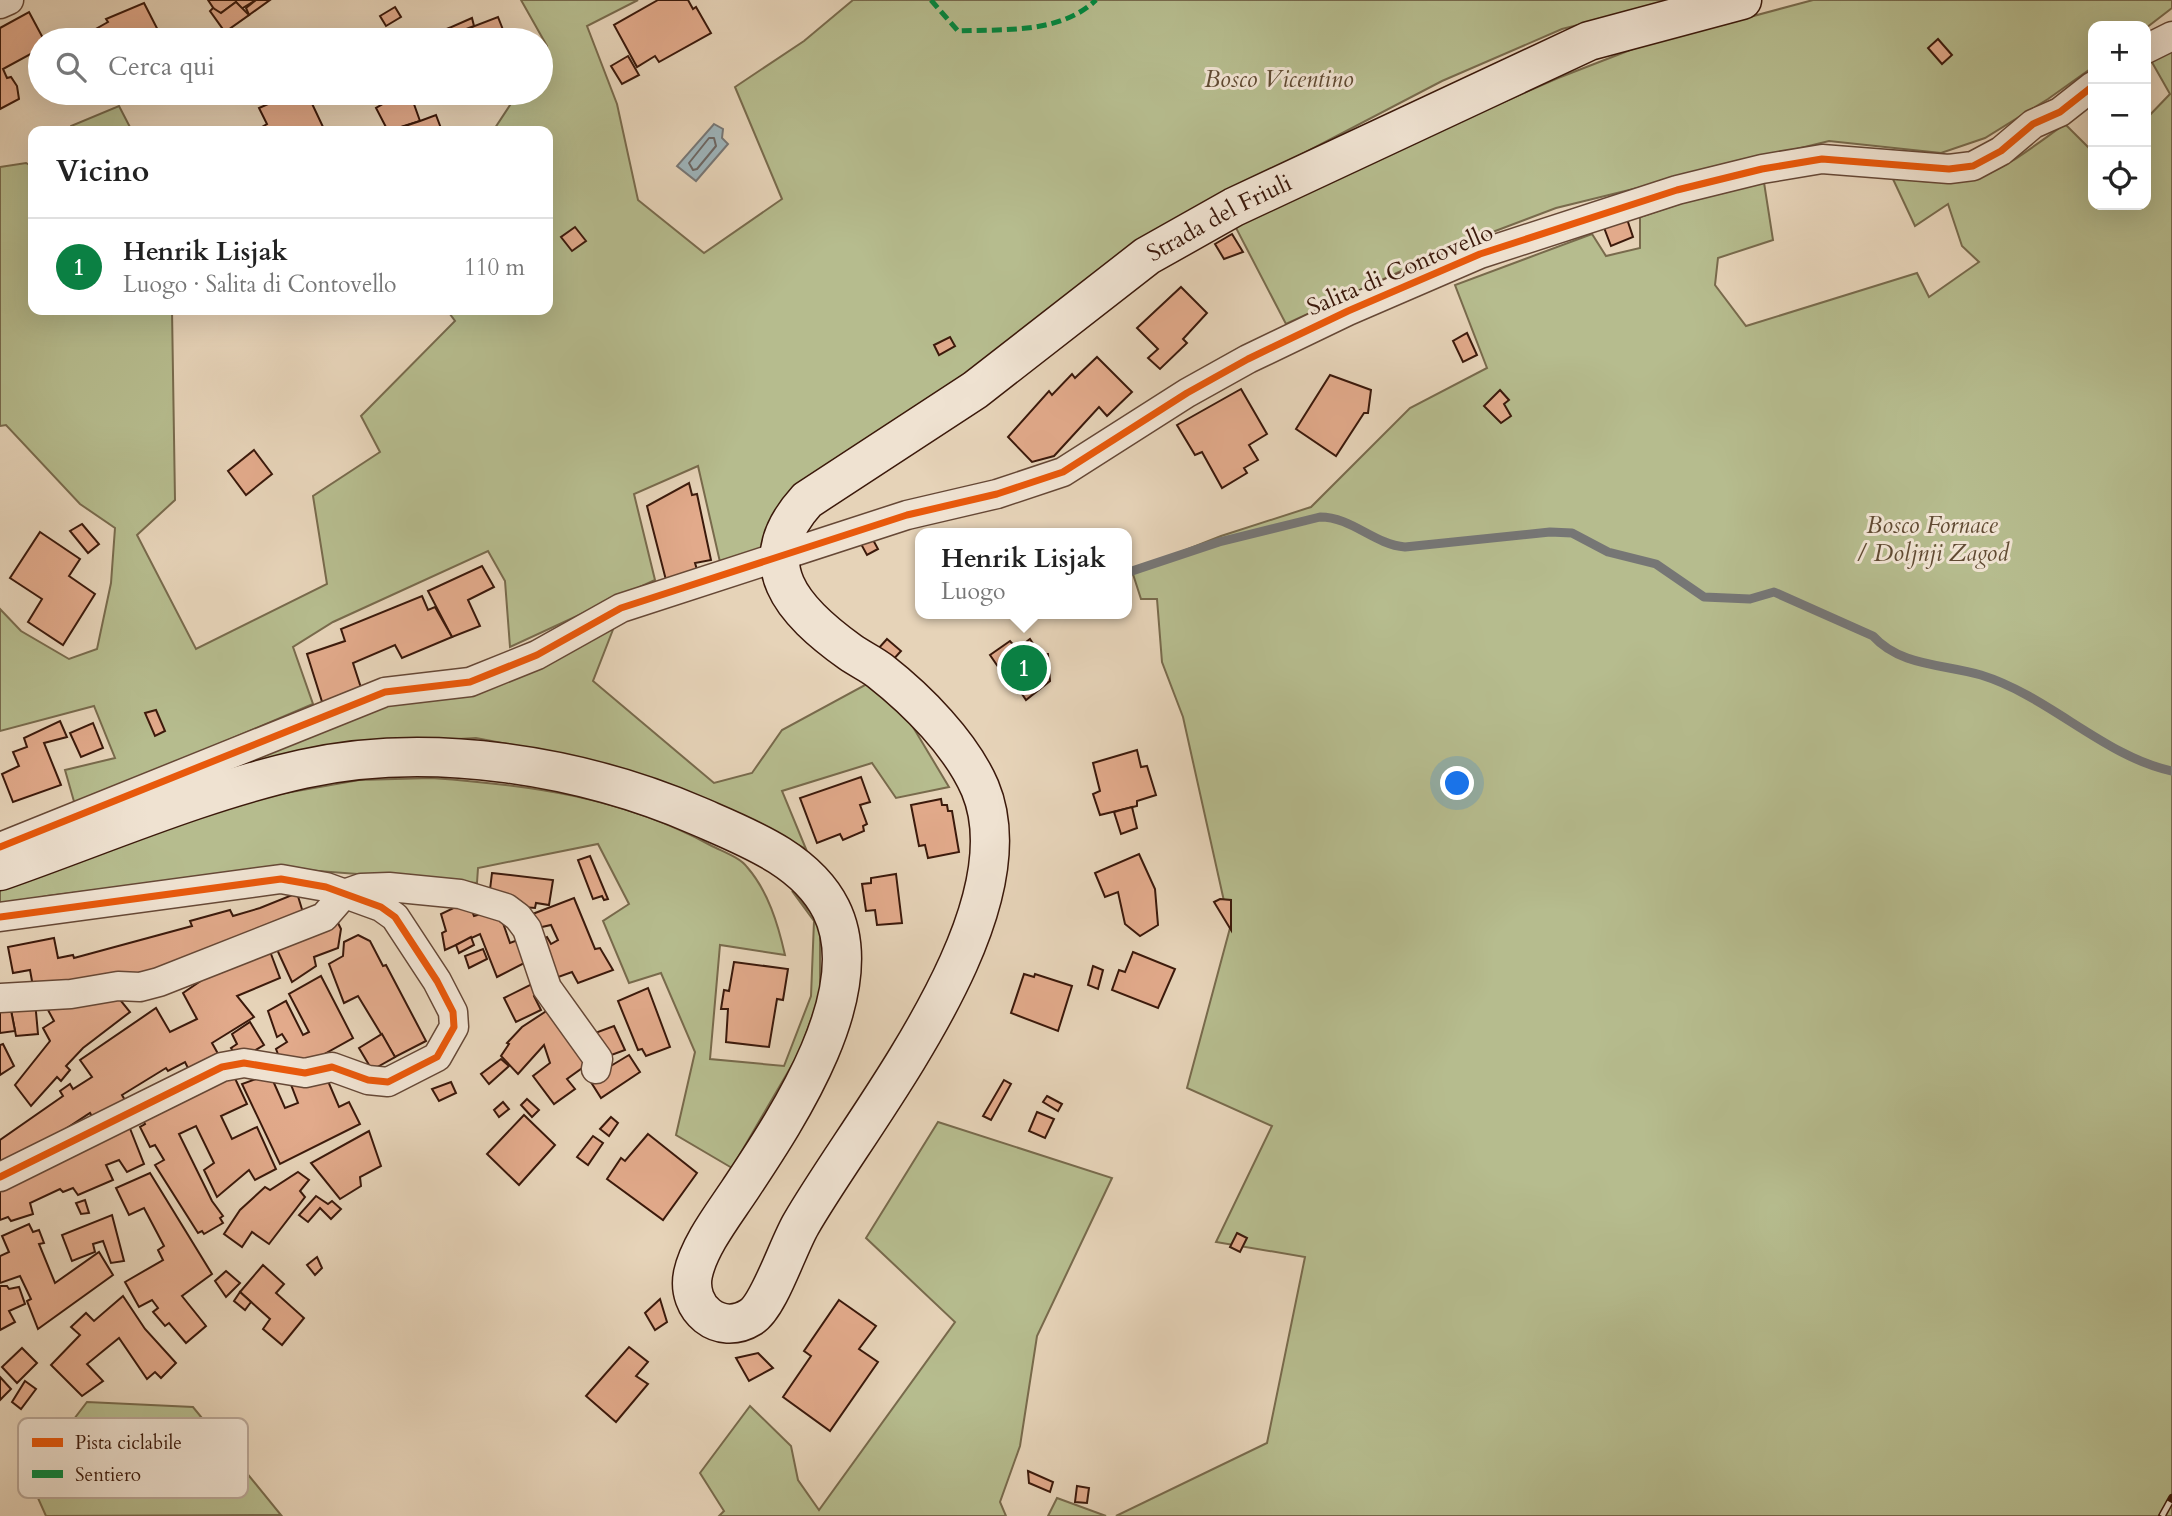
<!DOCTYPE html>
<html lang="it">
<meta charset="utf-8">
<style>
:root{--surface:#fff;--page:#f2f2f2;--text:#222;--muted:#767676;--line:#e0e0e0;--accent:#0b8043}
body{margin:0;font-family:Cardo,serif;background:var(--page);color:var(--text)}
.controls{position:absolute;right:21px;top:21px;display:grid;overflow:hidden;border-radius:14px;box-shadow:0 7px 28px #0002}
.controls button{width:63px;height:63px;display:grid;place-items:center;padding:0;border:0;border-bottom:2px solid var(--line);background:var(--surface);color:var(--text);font:35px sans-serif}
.you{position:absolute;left:1458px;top:784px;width:24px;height:24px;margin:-18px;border:5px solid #fff;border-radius:50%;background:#1a73e8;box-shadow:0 0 0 10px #1a73e833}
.badge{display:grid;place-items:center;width:46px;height:46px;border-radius:50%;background:var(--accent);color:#fff;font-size:23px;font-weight:700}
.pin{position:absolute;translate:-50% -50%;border:4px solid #fff;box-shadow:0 2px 7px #0006}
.popup{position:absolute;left:915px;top:528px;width:217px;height:91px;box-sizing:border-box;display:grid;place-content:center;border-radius:14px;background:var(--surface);filter:drop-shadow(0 2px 5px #0005);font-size:23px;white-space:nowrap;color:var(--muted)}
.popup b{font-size:26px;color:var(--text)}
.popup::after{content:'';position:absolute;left:50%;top:100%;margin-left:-14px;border:14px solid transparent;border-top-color:var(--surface)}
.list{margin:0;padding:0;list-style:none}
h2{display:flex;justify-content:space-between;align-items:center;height:91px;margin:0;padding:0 28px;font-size:30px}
h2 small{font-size:23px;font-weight:400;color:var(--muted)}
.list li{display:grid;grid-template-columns:46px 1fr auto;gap:21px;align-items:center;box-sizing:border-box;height:98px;padding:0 28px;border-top:2px solid var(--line)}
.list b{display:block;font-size:26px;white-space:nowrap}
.list p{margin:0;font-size:23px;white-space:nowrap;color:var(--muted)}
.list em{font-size:23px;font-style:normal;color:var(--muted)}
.icon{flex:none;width:38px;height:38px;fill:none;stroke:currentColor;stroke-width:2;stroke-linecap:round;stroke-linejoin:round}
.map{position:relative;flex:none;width:2172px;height:1516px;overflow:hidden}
.search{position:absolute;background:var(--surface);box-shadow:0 7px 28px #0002;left:28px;top:28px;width:525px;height:77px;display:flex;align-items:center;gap:18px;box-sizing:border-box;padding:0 24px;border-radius:38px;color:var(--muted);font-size:26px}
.panel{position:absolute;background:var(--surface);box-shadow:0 7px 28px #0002;left:28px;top:126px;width:525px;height:189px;border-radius:14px}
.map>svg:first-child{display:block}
.green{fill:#b6bc8e;stroke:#786a4c;stroke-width:2}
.water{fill:#9db4bb;stroke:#767675;stroke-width:2}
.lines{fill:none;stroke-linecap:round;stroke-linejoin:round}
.shore{stroke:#6c6663;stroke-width:2}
.stream{stroke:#767675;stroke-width:9}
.building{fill:#e2aa8b;stroke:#3b190b;stroke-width:2}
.street-casing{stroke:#664836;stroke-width:31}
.secondary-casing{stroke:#3b190b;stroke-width:41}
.street{stroke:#efe2d1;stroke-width:28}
.secondary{stroke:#efe2d1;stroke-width:38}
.rail-casing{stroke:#3b190b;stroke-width:8}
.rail{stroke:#efe2d1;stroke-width:5;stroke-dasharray:16;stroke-linecap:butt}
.quiet{stroke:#00873e;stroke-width:5;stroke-dasharray:10 5;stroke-linecap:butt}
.cycleway-casing{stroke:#efe2d1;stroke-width:11}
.cycleway{stroke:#e8590c;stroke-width:7}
.labels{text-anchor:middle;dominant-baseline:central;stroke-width:6;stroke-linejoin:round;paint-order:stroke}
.park-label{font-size:24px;font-style:italic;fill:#604a32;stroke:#efe2d1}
.street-label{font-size:24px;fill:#3b190b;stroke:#efe2d1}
.key{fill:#efe2d1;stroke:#b9a696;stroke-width:2}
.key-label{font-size:19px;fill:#3b190b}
</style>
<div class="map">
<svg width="2172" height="1516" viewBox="0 0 2172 1516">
<rect width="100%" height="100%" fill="#e6d3b8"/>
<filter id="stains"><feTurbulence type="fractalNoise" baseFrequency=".00286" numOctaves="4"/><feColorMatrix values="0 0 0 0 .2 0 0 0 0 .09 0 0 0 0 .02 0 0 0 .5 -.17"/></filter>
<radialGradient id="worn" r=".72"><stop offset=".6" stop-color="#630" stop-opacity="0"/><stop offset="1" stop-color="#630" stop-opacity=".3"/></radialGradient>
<g class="green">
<path d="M521,0h117l-51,26 30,78 21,96 66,53 78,-54 -47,-112 69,-46 49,-41h825l-116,29 -120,52 -165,86 -515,383 -42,12 -22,-96 -64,28 21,86 -145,67 -5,-66 -17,-30 -155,71 -40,25 20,57 -238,101 -10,-35 50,-12 -21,-52 -94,25v-122l21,22 48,28 28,-10 14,-66 4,-55 -35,-24 -74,-79 -6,1v-259l26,-4 7,4v143h139l3,190 -38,35 59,114 131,-65 -14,-88 67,-44 -19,-36 94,-95 -8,-11h101v-179h-55l25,-38h23v-36l6,-11z"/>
<path d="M1813,0h359v8l-26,20 -53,-2v41l-45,32 -63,39 -44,15 -112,-12 -273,67 -103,39 -167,77 -51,-98 66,-35 257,-113 80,-31z"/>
<path d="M2172,50v1466h-1056l151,-73 38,-186 -89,-15 56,-116 -85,-38 43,-160 -47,-211 -21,-55 -5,-63h-16l-9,-28 89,-35 90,-29 99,-99 77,-40 -32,-83 137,-51 14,22 34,-8v-31l123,-41 10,64 -55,18 -3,27 31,41 171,-53 12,24 50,-35 -17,-16 -14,-42 -33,22 -23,-49c88,15 104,-4 173,-53l28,28v53h53v-86l24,-25 -21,-37z"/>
<path d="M119,106l13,25h-63l2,-5z"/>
<path d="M614,627l-21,54 121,102 38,-10 30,-43 94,-51 34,43 39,65 -53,11 -24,-35 -90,28 24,58 -84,-42 -151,-51 -95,-18 -70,4 -406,116 320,-130z"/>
<path d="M431,778c99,7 190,19 279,67 11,6 30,12 37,22 21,24 31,57 38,88l-65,-10 -10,114 74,7 27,-70 3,-75 -22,-30 28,32v72l-21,58 -67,115 -56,-33 19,-83 -34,-79 -32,10 -26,-62 26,-17 -31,-60 -120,24 -1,15 -199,-15 -231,28 -47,10v-20l257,-88 102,-18z"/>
<path d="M938,1122l174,56 -75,158 -17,110 -20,56 6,14h-287l5,-5 -24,-38 50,-67 41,40 7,34 21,30 136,-188 -89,-84z"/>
<path d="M87,1402l106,5 88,108 -235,1 -17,-38z"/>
<path d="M1057,1498l49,18h-58z"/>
</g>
<path class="water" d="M714,124l9,5 -1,9 6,6 -32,37 -19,-15z"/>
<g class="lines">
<path class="shore" d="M709,138h5l2,8 -19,23 -4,1 -4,-7z"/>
<path class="stream" d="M1132,571l87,-29 101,-25c32,0 53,27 85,30l145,-15 22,1 36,19 48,12 48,33 46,2 24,-7 99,44c27,30 70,28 108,39 68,21 124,82 191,96"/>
</g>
<g class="building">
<path d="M208,0h48l-15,9 -5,-7 -15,11 -5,-1z"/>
<path d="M256,0h14l-21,15 -3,-7z"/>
<path d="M658,0h30l5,9 3,-2 15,26 -52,29 -4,-6 -18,11 -23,-42z"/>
<path d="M236,2l13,13 -24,17 -15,-21 3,-3 8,5z"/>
<path d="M144,3l19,37h-73l-3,-6 21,-12 -2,-3z"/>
<path d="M395,7l6,10 -15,9 -6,-10z"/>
<path d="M29,12l15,28h-4v9l-37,20 4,9 4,-1 6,9 2,13 -19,10v-81z"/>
<path d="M498,17l9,23h-54l-2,-5z"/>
<path d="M472,18l2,8 -23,9 -2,-7z"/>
<path d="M449,28l4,12h-22l-1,-5z"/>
<path d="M1938,39l14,16 -10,9 -14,-16z"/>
<path d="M628,56l11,19 -17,9 -11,-18z"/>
<path d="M293,93h14l17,36 -62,2 -2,-3 7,-4 -8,-16z"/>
<path d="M402,93h8l10,28 -32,10 -12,-23z"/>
<path d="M436,115l6,16h-52l30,-10z"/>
<path d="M1627,219l6,18 -22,9 -8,-21z"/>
<path d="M575,227l11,14 -14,10 -11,-14z"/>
<path d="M1232,234l11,18 -19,7 -9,-15z"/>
<path d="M1181,287l26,26 -24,26 4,4 -27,26 -12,-11 10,-9 -21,-21z"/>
<path d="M1467,333l10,22 -14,7 -10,-21z"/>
<path d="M950,337l5,9 -16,9 -5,-10z"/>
<path d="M1097,357l35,35 -25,24 -8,-9 -45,49 -22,6 -24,-25 41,-46 3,4 20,-21 3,4z"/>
<path d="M1330,375l41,15 -3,23h-4l-28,43 -40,-27z"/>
<path d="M1241,389l26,45 -18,11 9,15 -14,8 3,5 -25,15 -20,-36 -7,3 -18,-30z"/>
<path d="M1500,390l9,10 -5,4 7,12 -10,7 -17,-17z"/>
<path d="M254,450l18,24 -26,21 -18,-24z"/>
<path d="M689,483l3,12 5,-1 14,66 -16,3 3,10 -31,11 -20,-78z"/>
<path d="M82,524l17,20 -11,9 -18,-22z"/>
<path d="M40,532l40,27 -11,17 26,18 -32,51 -35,-23 14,-23 -32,-21z"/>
<path d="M872,538l6,11 -11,6 -6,-11z"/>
<path d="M482,566l12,21 -26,13 12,26 -28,11 -24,-46z"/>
<path d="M422,596l6,14 7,-3 17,30 -50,21 -7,-13 -42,18 10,31 -39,14 -17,-54 38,-13 -4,-12z"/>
<path d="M887,639l14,12 -9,10 -15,-11z"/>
<path d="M1030,639l10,15h8l2,27 -24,19 -10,-15 -4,2 -22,-32 20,-14 7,8z"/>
<path d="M156,710l9,21 -10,5 -10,-23z"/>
<path d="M60,721l7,16 -23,6 17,42 -48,17 -11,-28 17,-8 -6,-14 14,-5 -3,-9z"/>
<path d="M93,723l10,25 -22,9 -11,-24z"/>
<path d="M1137,750l4,17 6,-1 9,29 -19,6v5l-37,9 -7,-21 7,-3 -7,-28z"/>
<path d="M861,777l9,25 -10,3 7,19 -4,2 1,5 -21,9 -3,-6 -23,9 -17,-45z"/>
<path d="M941,799l1,6h5l1,6h4l7,41 -31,6 -3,-13 -6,1 -8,-41z"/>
<path d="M1132,807l5,21 -16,6 -7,-22z"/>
<path d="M1139,854l16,35 3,36 -18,11 -15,-12 -7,-32 -13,5 -10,-24z"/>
<path d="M590,856l18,43 -4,1 -2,-4 -9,3 -15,-39z"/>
<path d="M492,873l61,7 -4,25 -13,-2 -1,5 -25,-2 -21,-8z"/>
<path d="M896,874l6,49 -25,2 -2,-15 -9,1 -4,-27 9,-1v-5z"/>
<path d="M297,893l8,26 -165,57 -106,16 -4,-22 -17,3 -5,-26 46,-9 4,20 15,-3 1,3 118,-32 -2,-5 40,-11 3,6 27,-8z"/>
<path d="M574,898l21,51 5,-1 13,22 -35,13 -6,-11 -22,8 -15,-37 12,-6 4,7 7,-4 -7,-15 -18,4 -3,-14z"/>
<path d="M1220,899l11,1v30l-17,-28z"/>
<path d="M468,901l6,15 24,-7 12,34 13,-5 11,20 -37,19 -17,-43 -35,16 -3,-17 4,-2 -5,-17z"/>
<path d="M337,921l4,8 -3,19 -24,9 2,9 -24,16 -18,-39z"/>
<path d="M358,935l12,6 13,25 3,-1 40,76 -31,16 -37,-61 -14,7 -15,-39 14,-8 1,-14z"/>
<path d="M471,937l3,8 -15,8 -3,-8z"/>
<path d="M268,946l12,32 -43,18 17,21 -42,26 9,16 -30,15 -6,-12 -17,9 -2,-3 -44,27 7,12 -33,16 -6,-10 -90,59v-32l63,-44 -3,-5 10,-7 3,5 19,-12 -12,-17 76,-52 14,24 27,-13 -14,-26 31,-21z"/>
<path d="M483,949l4,10 -18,9 -4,-12z"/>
<path d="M1133,952l42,17 -17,39 -46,-18 7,-20 6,2z"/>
<path d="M734,962l54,7 -5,31 -6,-1 -8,48 -43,-5 2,-33h-7l3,-19 5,1z"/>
<path d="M1093,966l10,4 -5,19 -10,-4z"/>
<path d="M1024,974l10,3 1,-3 37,12 -14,45 -47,-18z"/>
<path d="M321,976l32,62 -52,29 -20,-5 -5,-13 11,-7 -5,-8 -5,3 -9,-26 18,-10 17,34 6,-3 -20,-38z"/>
<path d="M536,982l5,9 -7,5 7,14 -25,12 -12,-24z"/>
<path d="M648,988l22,59 -24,9 -4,-7 -4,1 -20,-49z"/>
<path d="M113,991l17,21 -47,36 -17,18 4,4 -9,11 -4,-4 -26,29 -16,-21 35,-44 -7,-13 11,-7 -6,-11 24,-10z"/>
<path d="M35,1001l3,33 -22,2 -6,-31z"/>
<path d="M10,1005l5,26 -15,2v-26z"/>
<path d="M554,1006l38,55 -25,18 8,10 -21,15 -21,-28 17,-13 -6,-18 -26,29 -17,-18 8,-12 -2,-1 15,-16z"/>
<path d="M250,1022l14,23 -25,15 -8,-12 6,-4 -5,-10z"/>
<path d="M614,1026l11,24 -19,7 -11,-24z"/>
<path d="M382,1034l13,23 -23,13 -13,-22z"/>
<path d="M3,1044l11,22 -14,9v-30z"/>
<path d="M629,1055l11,17 -39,26 -12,-19z"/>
<path d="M501,1059l8,7 -20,18 -8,-10z"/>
<path d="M232,1072l15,32 -26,12 11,23 25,-12 19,42 -21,11 -6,-10 -32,27 -13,-27 10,-7 -18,-37 -17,8 33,67 11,15 -3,2 3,5 -19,11 -2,-3 -4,2 -43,-68 9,-5 -9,-15 -5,2 -10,-20 5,-3 -6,-12z"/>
<path d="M270,1074l15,34 13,-5 -8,-21 35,-8 14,33 10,-5 11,22 -80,40 -38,-80z"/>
<path d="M1004,1080l7,4 -20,36 -8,-4z"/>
<path d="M451,1082l5,11 -17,8 -7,-12z"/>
<path d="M1047,1096l15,8 -4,7 -15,-9z"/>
<path d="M527,1099l12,11 -7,7 -11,-12z"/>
<path d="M503,1102l6,7 -10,8 -5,-7z"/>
<path d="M1037,1112l17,7 -9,19 -16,-7z"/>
<path d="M524,1115l31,30 -36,40 -32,-31z"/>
<path d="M611,1117l7,6 -9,13 -9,-7z"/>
<path d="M129,1126l15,38 -17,8 -8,-12 -13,5 7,15 -35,15 -5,-7 -10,4 -3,-3 -30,14 3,11 -22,7 -3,-4 -8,3v-37z"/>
<path d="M369,1131l12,35 -21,11 1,9 -21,13 -29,-36z"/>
<path d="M648,1134l49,39 -34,47 -56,-41 14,-21 4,3z"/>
<path d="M593,1136l10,7 -15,22 -11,-8z"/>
<path d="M298,1172l11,8 -9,11 5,6 -36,47 -17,-12 -10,15 -18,-13 16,-24 25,-23 5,3z"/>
<path d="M150,1173l62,101 -30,22 24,30 -20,17 -17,-20 -4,3 -12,-14 5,-4 -6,-8 -13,7 -14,-25 38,-22 -5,-10 6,-4 -20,-38 -15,7 -13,-27z"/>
<path d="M316,1196l12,8 4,-3 9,8 -10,10 -11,-11 -12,14 -9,-7z"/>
<path d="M85,1200l4,13 -8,1 -5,-11z"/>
<path d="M112,1215l12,46 -13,2 -8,-22 -10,3 2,8 -23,9 -10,-26z"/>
<path d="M29,1224l4,8 6,-2 5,13 -5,1 16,39 44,-31 14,23 -75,54 -11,-28 4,-2 -11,-23 -20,7v-27l9,-4 -7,-16z"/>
<path d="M1237,1233l10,5 -7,14 -10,-5z"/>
<path d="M317,1257l5,11 -7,7 -8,-10z"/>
<path d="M263,1265l21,19 -8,9 28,25 -22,27 -19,-16 7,-10 -30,-27z"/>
<path d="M226,1271l14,12 -14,14 -11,-16z"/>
<path d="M0,1286h7l2,3 10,-2 6,17 -16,7 6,11 -15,8z"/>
<path d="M240,1292l11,10 -6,8 -11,-9z"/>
<path d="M123,1296l22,33 31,34 -15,15 -6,-6 -8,7 -28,-41 -32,26 16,17 -21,15 -31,-31 29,-30 -9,-8 15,-14 8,8z"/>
<path d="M660,1299l7,23 -12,8 -10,-17z"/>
<path d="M839,1300l37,26 -17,23 19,13 -48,69 -47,-34 28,-41 -7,-5z"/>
<path d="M629,1347l19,15 -12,14 12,8 -32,38 -30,-26z"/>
<path d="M22,1348l15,15 -20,20 -15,-16z"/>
<path d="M758,1353l15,15 -24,13 -13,-23z"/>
<path d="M0,1377l11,12 -11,11z"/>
<path d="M25,1381l11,8 -15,20 -9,-7z"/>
<path d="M231,1441l9,9 -18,17 -8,-10z"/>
<path d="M1028,1471l25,11 -3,10 -21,-9z"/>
<path d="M1077,1486l12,2 -2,15 -12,-1z"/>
</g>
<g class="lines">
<defs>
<g id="street">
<path d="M0,4l9,-4"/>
<path d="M2146,49l26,-13"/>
<path d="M0,847l385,-155 85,-10 67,-27 84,-47 286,-93 90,-21 66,-22 124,-79 61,-34 100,-48 132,-57 197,-64 85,-21 60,-10 127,10 24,-3 28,-15 32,-27 27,-12 33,-26"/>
<path d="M0,917l281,-38 45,8 55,20 14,10 42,64 16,31 1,15 -17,30 -49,25 -20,-2 -36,-13 -27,6 -61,-10 -22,4 -222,110"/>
<path d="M0,998l71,-4 47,-8 22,1 19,-5 165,-65 20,-23 17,-6 28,-1 71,7 46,14 12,9 9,12 20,59 51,71 -2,10"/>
</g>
<g id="secondary">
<path id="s1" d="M0,871c100,-35 200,-79 303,-102 127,-28 277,-4 395,47 48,21 108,43 133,93 42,84 -47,214 -92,282 -16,24 -40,55 -46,83 -7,34 26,63 58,43 18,-11 37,-71 50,-93 61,-106 232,-310 179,-436 -19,-44 -63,-88 -100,-117 -9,-7 -20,-12 -30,-19 -57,-41 -101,-88 -43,-152l168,-110 172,-134 87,-49 355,-166 153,-41"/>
</g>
</defs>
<use href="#street" class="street-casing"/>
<use href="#secondary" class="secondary-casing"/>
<use href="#street" class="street"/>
<use href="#secondary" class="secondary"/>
<defs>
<path id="rail" d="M2162,1516l10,-18"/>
</defs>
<use href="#rail" class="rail-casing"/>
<use href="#rail" class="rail"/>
<path class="quiet" d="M931,0l27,31c47,-2 102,3 138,-31"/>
<defs>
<g id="cycleway">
<path d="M0,847l385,-155 85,-10 67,-27 84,-47 286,-93 90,-21 66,-22 124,-79 61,-34 100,-48 132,-57 197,-64 85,-21 60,-10 127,10 24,-3 28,-15 32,-27 27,-12 33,-26"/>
<path d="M0,917l281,-38 45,8 55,20 14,10 42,64 16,31 1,15 -17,30 -49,25 -20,-2 -36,-13 -27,6 -61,-10 -22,4 -222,110"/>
</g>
</defs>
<use href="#cycleway" class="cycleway-casing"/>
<use href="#cycleway" class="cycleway"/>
</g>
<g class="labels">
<g class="park-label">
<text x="1279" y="79">Bosco Vicentino</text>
<text x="1932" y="525">Bosco Fornace<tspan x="1932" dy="28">/ Doljnji Zagod</tspan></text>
</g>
<g class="street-label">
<text stroke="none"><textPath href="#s1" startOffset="2858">Strada del Friuli</textPath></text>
<text transform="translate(1400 270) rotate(-23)">Salita di Contovello</text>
</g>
</g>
<rect x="18" y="1418" width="230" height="80" rx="10" class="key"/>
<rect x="32" y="1438" width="31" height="9" fill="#e8590c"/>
<rect x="32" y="1470" width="31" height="8" fill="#00873e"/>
<g class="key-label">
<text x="75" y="1449">Pista ciclabile</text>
<text x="75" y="1481">Sentiero</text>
</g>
<rect width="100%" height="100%" filter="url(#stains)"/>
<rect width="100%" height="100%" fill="url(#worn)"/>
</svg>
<div class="controls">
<button>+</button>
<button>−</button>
<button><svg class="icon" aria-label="locate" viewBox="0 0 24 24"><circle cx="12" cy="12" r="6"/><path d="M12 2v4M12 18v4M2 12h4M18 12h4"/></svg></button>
</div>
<div class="you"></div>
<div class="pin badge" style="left:1024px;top:668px">1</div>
<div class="popup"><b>Henrik Lisjak</b>Luogo</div>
<div class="search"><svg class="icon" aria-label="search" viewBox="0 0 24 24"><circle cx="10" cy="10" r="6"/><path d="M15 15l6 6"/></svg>Cerca qui</div>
<section class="panel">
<h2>Vicino<small></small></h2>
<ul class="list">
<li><span class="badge">1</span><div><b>Henrik Lisjak</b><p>Luogo · Salita di Contovello</p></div><em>110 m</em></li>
</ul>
</section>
</div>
